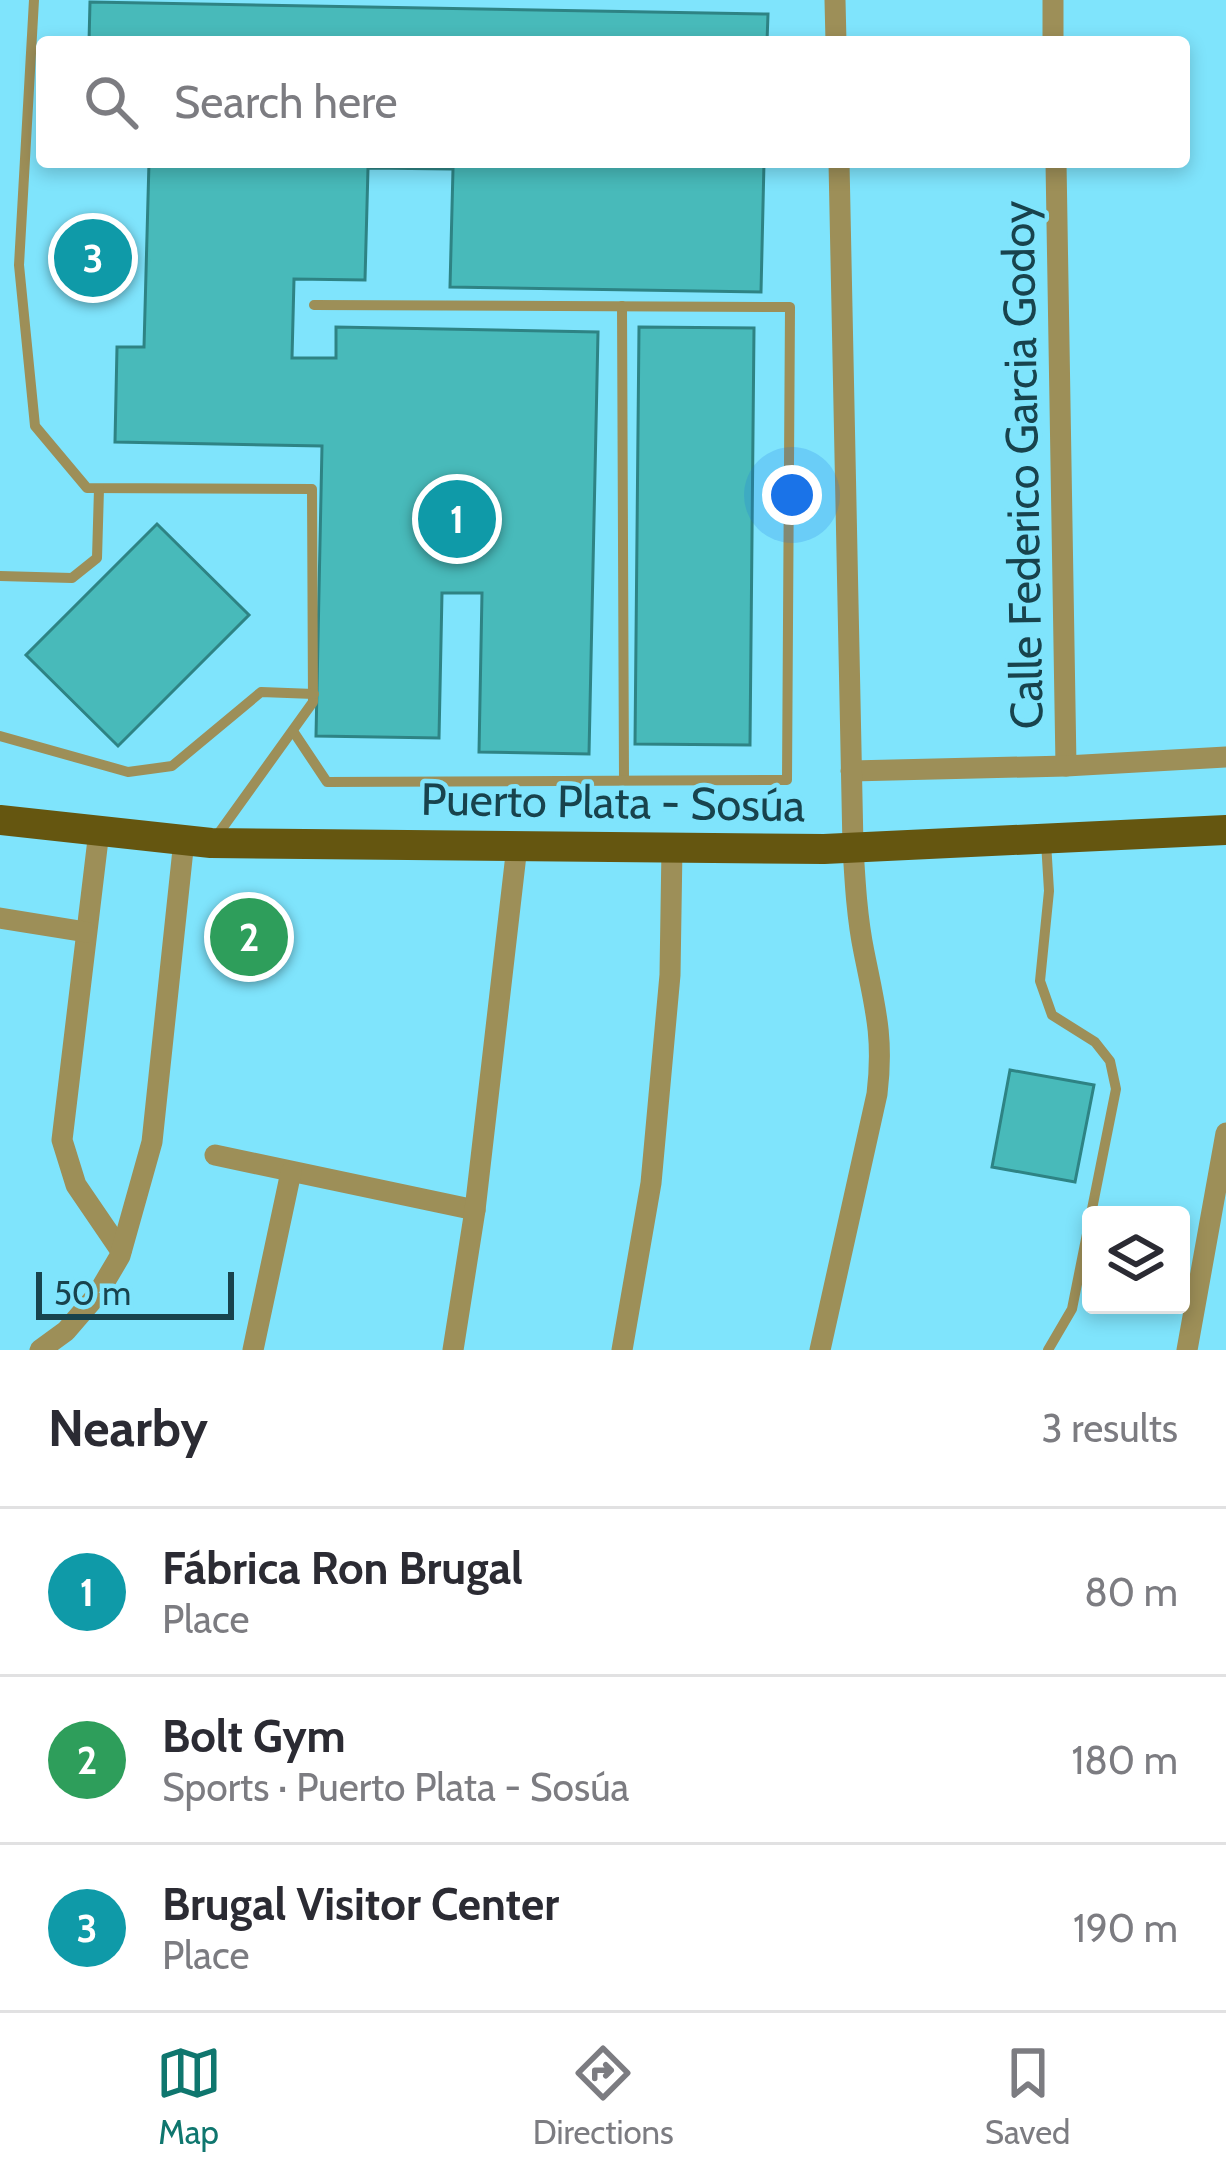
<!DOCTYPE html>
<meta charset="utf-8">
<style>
:root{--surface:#fff;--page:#f2f2f3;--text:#2b2b33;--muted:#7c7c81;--line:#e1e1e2;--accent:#0f766e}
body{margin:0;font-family:Cabin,sans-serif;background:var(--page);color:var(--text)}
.controls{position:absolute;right:36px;bottom:36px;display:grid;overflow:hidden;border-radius:12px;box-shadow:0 6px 18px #0003}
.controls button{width:108px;height:108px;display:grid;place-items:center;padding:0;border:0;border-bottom:3px solid var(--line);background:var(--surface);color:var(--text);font:60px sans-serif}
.scale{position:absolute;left:36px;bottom:30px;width:198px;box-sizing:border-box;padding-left:12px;border:6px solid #18434d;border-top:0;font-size:33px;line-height:42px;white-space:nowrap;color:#18434d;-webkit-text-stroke:9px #7fe4fc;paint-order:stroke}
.you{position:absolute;left:792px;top:495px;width:42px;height:42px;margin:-30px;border:9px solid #fff;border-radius:50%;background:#1a73e8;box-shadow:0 0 0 18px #1a73e833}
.badge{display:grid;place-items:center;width:78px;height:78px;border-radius:50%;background:var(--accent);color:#fff;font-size:39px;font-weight:700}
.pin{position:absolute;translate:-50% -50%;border:6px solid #fff;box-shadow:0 3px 12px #0006}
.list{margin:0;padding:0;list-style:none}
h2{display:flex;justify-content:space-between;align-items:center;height:156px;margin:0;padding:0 48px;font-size:51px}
h2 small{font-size:39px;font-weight:400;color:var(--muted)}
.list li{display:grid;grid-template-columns:78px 1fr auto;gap:36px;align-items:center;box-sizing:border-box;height:168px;padding:0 48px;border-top:3px solid var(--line)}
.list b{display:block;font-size:45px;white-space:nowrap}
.list p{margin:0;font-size:39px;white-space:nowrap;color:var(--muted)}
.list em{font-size:39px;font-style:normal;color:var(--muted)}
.icon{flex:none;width:66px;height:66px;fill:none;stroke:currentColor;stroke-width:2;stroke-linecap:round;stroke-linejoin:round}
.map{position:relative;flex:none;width:1226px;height:1350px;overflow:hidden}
.search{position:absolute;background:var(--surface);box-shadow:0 6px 18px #0003;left:36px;right:36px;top:36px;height:132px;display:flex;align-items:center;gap:30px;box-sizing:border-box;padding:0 42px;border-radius:12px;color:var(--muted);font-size:45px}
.sheet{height:660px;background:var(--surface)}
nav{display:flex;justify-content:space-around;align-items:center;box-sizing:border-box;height:168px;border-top:3px solid var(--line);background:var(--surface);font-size:33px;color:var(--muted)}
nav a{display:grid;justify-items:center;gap:6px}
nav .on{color:var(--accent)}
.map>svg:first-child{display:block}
.building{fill:#48baba;stroke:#2e8384;stroke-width:3}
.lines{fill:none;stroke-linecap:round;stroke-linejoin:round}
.lane{stroke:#9d8f58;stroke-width:10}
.street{stroke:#9d8f58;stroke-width:21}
.primary{stroke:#655610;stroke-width:30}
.labels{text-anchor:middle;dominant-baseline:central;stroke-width:9;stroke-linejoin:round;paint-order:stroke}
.street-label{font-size:45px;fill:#18434d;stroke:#7fe4fc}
</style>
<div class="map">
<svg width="1226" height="1350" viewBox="0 0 1226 1350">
<rect width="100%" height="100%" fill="#7fe4fc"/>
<g class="building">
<path d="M90,2l678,12 -1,28h-678z"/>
<path d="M149,162h615l-3,130 -311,-5 3,-118 -85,-1 -3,112 -71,-1 -2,79h44v-31l262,5 -9,422 -110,-2 3,-159h-40l-3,145 -123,-2 6,-290 -207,-4 2,-95h27z"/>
<path d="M67,230l54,2 -2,53 -54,-2z"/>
<path d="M639,327l115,1 -4,417 -115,-1z"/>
<path d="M157,524l92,91 -131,131 -92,-91z"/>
<path d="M1010,1070l84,15 -19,97 -83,-15z"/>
</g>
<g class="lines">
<g class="lane">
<path d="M34,0l-15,265 16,161 52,62 225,1 1,213 -97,135"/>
<path d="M622,306l2,474"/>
<path d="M0,576l72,2 25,-20 2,-69"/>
<path d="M293,731l34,51 460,-2 3,-473 -476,-2"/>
<path d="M0,736l128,36 44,-6 89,-74 53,2"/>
<path d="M1046,842l3,49 -9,90 12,34 43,27 15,19 6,28 -44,220 -24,41"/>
</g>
<g class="street">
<path d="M835,0l1,42"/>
<path d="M1053,0v42"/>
<path d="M1056,162l10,604"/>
<path d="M851,771l215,-5 160,-9"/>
<path d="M99,831l-37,309 14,45 45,66"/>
<path d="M0,918l86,14"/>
<path d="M215,1155l260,55"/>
<path d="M40,1350l26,-19 31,-36 23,-39 32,-114 32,-302"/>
<path d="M253,1350l38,-178"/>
<path d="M453,1350l22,-140 42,-364"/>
<path d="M622,1350l29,-167 19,-208 2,-128"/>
<path d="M820,1350l57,-256c7,-57 -2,-87 -13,-142 -7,-34 -9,-70 -11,-105l-14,-685"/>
<path d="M1187,1350l39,-217"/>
</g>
<path class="primary" d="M0,820l211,23 613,6 402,-19"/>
</g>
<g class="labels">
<g class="street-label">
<text transform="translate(1022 465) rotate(-91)">Calle Federico Garcia Godoy</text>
<text transform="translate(613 802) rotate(1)">Puerto Plata - Sosúa</text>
</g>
</g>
</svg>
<div class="controls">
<button><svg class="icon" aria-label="layers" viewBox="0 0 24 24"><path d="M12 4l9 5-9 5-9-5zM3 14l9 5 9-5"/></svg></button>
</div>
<div class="scale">50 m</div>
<div class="you"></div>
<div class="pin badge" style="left:457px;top:519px;background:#0f9aa8">1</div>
<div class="pin badge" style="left:249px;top:937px;background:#2e9e5b">2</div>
<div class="pin badge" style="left:93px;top:258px;background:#0f9aa8">3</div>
<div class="search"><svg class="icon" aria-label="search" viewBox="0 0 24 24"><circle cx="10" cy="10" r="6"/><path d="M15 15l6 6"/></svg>Search here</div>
</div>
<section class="sheet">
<h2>Nearby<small>3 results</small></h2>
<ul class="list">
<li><span class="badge" style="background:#0f9aa8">1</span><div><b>Fábrica Ron Brugal</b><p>Place</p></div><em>80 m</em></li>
<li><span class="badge" style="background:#2e9e5b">2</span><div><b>Bolt Gym</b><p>Sports · Puerto Plata - Sosúa</p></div><em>180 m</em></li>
<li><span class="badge" style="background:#0f9aa8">3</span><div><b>Brugal Visitor Center</b><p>Place</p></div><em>190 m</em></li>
</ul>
</section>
<nav>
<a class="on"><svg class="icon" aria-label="map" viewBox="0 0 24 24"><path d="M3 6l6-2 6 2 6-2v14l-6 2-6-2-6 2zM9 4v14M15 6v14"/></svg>Map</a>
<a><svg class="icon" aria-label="directions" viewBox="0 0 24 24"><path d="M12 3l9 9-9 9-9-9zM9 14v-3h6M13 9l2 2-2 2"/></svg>Directions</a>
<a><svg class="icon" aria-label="saved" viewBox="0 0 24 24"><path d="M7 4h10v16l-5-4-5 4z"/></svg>Saved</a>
</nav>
